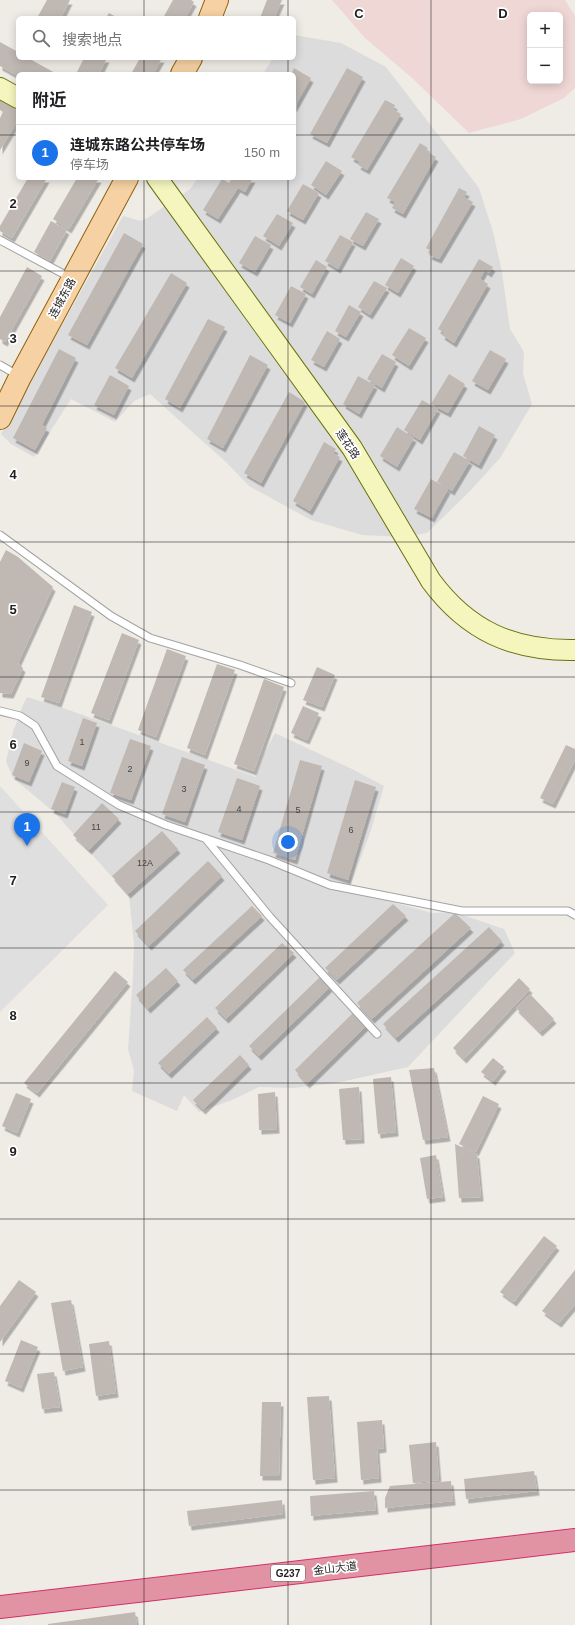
<!DOCTYPE html>
<html lang="zh">
<meta charset="utf-8">
<style>
:root{--surface:#fff;--page:#f2f2f2;--text:#202124;--muted:#757577;--line:#e0e0e0;--accent:#1a73e8}
body{margin:0;font-family:Arial,"Noto Sans SC",sans-serif;background:var(--page);color:var(--text)}
.controls{position:absolute;right:12px;top:12px;display:grid;overflow:hidden;border-radius:6px;box-shadow:0 2px 10px #0003}
.controls button{width:36px;height:36px;display:grid;place-items:center;padding:0;border:0;border-bottom:1px solid var(--line);background:var(--surface);color:var(--text);font:20px sans-serif}
.you{position:absolute;left:288px;top:842px;width:14px;height:14px;margin:-10px;border:3px solid #fff;border-radius:50%;background:#1a73e8;box-shadow:0 0 0 6px #1a73e833}
.badge{display:grid;place-items:center;width:26px;height:26px;border-radius:50%;background:var(--accent);color:#fff;font-size:13px;font-weight:700}
.pin{position:absolute;translate:-50% -33px;filter:drop-shadow(0 1px 2px #0008)}
.pin::after{content:'';position:absolute;top:21px;width:14px;height:12px;background:inherit;clip-path:polygon(0 0,100% 0,50% 100%)}
.list{margin:0;padding:0;list-style:none}
h2{display:flex;justify-content:space-between;align-items:center;height:52px;margin:0;padding:0 16px;font-size:17px}
h2 small{font-size:13px;font-weight:400;color:var(--muted)}
.list li{display:grid;grid-template-columns:26px 1fr auto;gap:12px;align-items:center;box-sizing:border-box;height:56px;padding:0 16px;border-top:1px solid var(--line)}
.list b{display:block;font-size:15px;white-space:nowrap}
.list p{margin:0;font-size:13px;white-space:nowrap;color:var(--muted)}
.list em{font-size:13px;font-style:normal;color:var(--muted)}
.icon{flex:none;width:22px;height:22px;fill:none;stroke:currentColor;stroke-width:2;stroke-linecap:round;stroke-linejoin:round}
.map{position:relative;flex:none;width:575px;height:1625px;overflow:hidden}
.search{position:absolute;background:var(--surface);box-shadow:0 2px 10px #0003;left:16px;top:16px;width:280px;height:44px;display:flex;align-items:center;gap:10px;box-sizing:border-box;padding:0 14px;border-radius:6px;color:var(--muted);font-size:15px}
.panel{position:absolute;background:var(--surface);box-shadow:0 2px 10px #0003;left:16px;top:72px;width:280px;height:108px;border-radius:6px}
.map>svg:first-child{display:block}
.residential{fill:#dddcdc}
.commercial{fill:#efd7d6;fill-rule:evenodd}
.parking{fill:#dfdfdf}
.building{fill:#c0b8b3;filter:url(#shadow)}
.lines{fill:none;stroke-linecap:round;stroke-linejoin:round}
.lane-casing{stroke:#a3a3a3;stroke-width:9}
.secondary-casing{stroke:#68710b;stroke-width:22}
.primary-casing{stroke:#916209;stroke-width:24}
.highway-casing{stroke:#d13069;stroke-width:24}
.lane{stroke:#fff;stroke-width:7}
.secondary{stroke:#f4f6be;stroke-width:20}
.primary{stroke:#f6d1a4;stroke-width:22}
.highway{stroke:#e293a3;stroke-width:22}
.grid{fill:none;stroke:#1f1f1f;stroke-width:1;stroke-opacity:0.55}
.labels{text-anchor:middle;dominant-baseline:central;stroke-width:3.5;stroke-linejoin:round;paint-order:stroke}
.number-label{font-size:9px;fill:#474544}
.shield{fill:#fff;stroke:#626262;stroke-width:1}
.shield-label{font-size:10px;font-weight:bold;fill:#1f1f1f}
.street-label{font-size:11px;fill:#1f1f1f;stroke:#fff}
.grid-label{font-size:13px;text-anchor:middle;font-weight:bold;fill:#1f1f1f;stroke:#fff;stroke-width:3.5;stroke-linejoin:round;paint-order:stroke}
</style>
<div class="map">
<svg width="575" height="1625" viewBox="0 0 575 1625">
<defs>
<filter id="shadow"><feDropShadow dx="2.5" dy="4.5" stdDeviation="0" flood-color="#0004"/></filter>
</defs>
<rect width="100%" height="100%" fill="#efece6"/>
<g class="residential">
<path d="M294,35l47,8 45,24 93,121 14,44 9,40 8,57 14,23 -1,21 9,31 -32,54 -29,32 -44,43 -24,4 -41,-2 -51,-15 -62,-34 -22,-23 -77,-69 -16,7 -19,21 -44,-23 -37,58 -23,-13 -10,-10 122,-218 18,5 8,-4 41,-28 8,-11h96v-104h-31l10,-16h21z"/>
<path d="M27,697l39,12 190,68 8,-23 11,-21 77,36 32,17 -14,47 -21,57 83,23 22,-1 50,17 11,24 -107,114 -72,16 -42,5 -35,-1 -27,13 -33,12 -15,-17 -7,16 -45,-20 2,-20 -6,-22 5,-73 1,-32 -5,-48 -74,-83 -42,-35 -7,-17 7,-29 9,-25z"/>
</g>
<path class="commercial" d="M332,0h233l10,16v72l-11,10 -43,21 -52,14 -58,-56 -46,-39zM530,15h30v66h-30z"/>
<path class="parking" d="M0,786l108,119 -108,107z"/>
<g class="building">
<path d="M47,0h23l-9,18h-24z"/>
<path d="M173,0h18l3,2 -9,16h-22z"/>
<path d="M267,0h15l-8,18h-14z"/>
<path d="M109,13l9,5h-12z"/>
<path d="M0,42l18,10v6h10l29,16h-39v2l-18,-10z"/>
<path d="M84,58h23l-8,16h-23z"/>
<path d="M140,58h22l-9,16h-22z"/>
<path d="M294,68l17,10 -17,30v-34h-3z"/>
<path d="M347,68l16,9 -36,66 -17,-9z"/>
<path d="M0,96l18,10v14l-18,30v-32l3,-6 7,4 -10,-6z"/>
<path d="M385,100l10,5 -2,4 8,5 -34,56 -9,-5 2,-3 -9,-5z"/>
<path d="M420,143l8,5 -2,3 10,6 -33,57 -11,-6 3,-6 -8,-4z"/>
<path d="M326,161l16,10 -16,24 -15,-10z"/>
<path d="M28,178h19l-35,60 -12,-7v-5z"/>
<path d="M77,178h22l-30,51 -16,-10z"/>
<path d="M232,178h21l-8,14 -7,-4 -20,31 -15,-9 19,-31 7,4z"/>
<path d="M303,184l16,9 -16,27 -16,-9z"/>
<path d="M459,188l8,4 -3,5 9,5 -34,57 -10,-4 2,-4 -5,-3z"/>
<path d="M366,212l13,7 -16,27 -13,-7z"/>
<path d="M277,214l16,9 -14,23 -16,-10z"/>
<path d="M51,221l16,9 -17,31 -16,-9z"/>
<path d="M124,233l19,11 -56,101 -19,-10z"/>
<path d="M340,235l13,7 -15,27 -13,-8z"/>
<path d="M255,236l16,9 -16,27 -16,-9z"/>
<path d="M401,258l13,8 -16,27 -13,-8z"/>
<path d="M479,259l14,8 -4,6 -4,-3 -5,9 8,5 -34,59 -12,-8 2,-3 -6,-3z"/>
<path d="M316,260l11,7 -15,27 -12,-7z"/>
<path d="M27,267l15,9 -37,66 -5,-3v-22z"/>
<path d="M171,273l16,10 -55,95 -17,-10z"/>
<path d="M374,281l13,7 -17,27 -12,-8z"/>
<path d="M291,286l15,8 -16,29 -15,-8z"/>
<path d="M349,305l12,7 -15,25 -11,-6z"/>
<path d="M208,319l17,8 -45,81 -15,-9z"/>
<path d="M409,328l17,10 -17,28 -17,-11z"/>
<path d="M327,331l13,8 -16,28 -13,-7z"/>
<path d="M59,349l17,9 -34,67 5,3 -12,22 -22,-12z"/>
<path d="M490,350l16,9 -18,31 -16,-9z"/>
<path d="M382,354l14,8 -14,26 -15,-9z"/>
<path d="M250,355l18,10 -45,83 -16,-9z"/>
<path d="M449,374l16,10 -17,29 -17,-9z"/>
<path d="M110,375l19,11 -15,29 -20,-10z"/>
<path d="M358,376l17,9 -16,29 -16,-10z"/>
<path d="M289,392l16,10 -44,81 -17,-10z"/>
<path d="M422,400l16,9 -18,31 -16,-10z"/>
<path d="M479,426l16,9 -16,30 -16,-9z"/>
<path d="M397,427l17,11 -17,29 -17,-11z"/>
<path d="M324,442l12,7 -3,4 7,4 -30,54 -17,-10z"/>
<path d="M454,452l16,9 -18,30 -15,-9z"/>
<path d="M431,479l17,10 -16,29 -18,-9z"/>
<path d="M6,550l12,7 35,30 -35,76 5,5 -12,26 -11,-1v-131z"/>
<path d="M74,605l18,7 -33,91 -18,-6z"/>
<path d="M122,633l17,7 -30,80 -18,-7z"/>
<path d="M167,649l19,7 -30,81 -18,-7z"/>
<path d="M217,664l18,6 -30,85 -18,-7z"/>
<path d="M317,667l18,8 -13,32 -19,-7z"/>
<path d="M264,679l20,8 -30,84 -20,-7z"/>
<path d="M303,706l16,7 -12,27 -16,-7z"/>
<path d="M83,718l14,5 -15,43 -14,-5z"/>
<path d="M130,739l21,7 -20,54 -21,-7z"/>
<path d="M24,743l18,8 -13,31 -17,-7z"/>
<path d="M566,745l9,4v11l-22,44 -13,-6z"/>
<path d="M182,757l23,8 -20,57 -23,-8z"/>
<path d="M300,760l22,6 -27,94 -22,-7z"/>
<path d="M237,778l23,8 -18,54 -24,-8z"/>
<path d="M355,780l21,7 -28,93 -21,-7z"/>
<path d="M62,782l13,5 -10,27 -14,-5z"/>
<path d="M102,803l17,16 -30,31 -16,-15z"/>
<path d="M162,831l16,18 -50,45 -16,-18z"/>
<path d="M208,861l14,15 -73,70 -14,-15z"/>
<path d="M393,904l13,12 -69,64 -12,-12z"/>
<path d="M252,906l10,10 -69,64 -10,-10z"/>
<path d="M455,913l16,15 -99,91 -15,-16z"/>
<path d="M489,927l13,14 -106,97 -13,-14z"/>
<path d="M282,943l12,10 -68,66 -11,-11z"/>
<path d="M166,968l12,13 -30,28 -12,-14z"/>
<path d="M115,971l13,11 -91,111 -13,-10z"/>
<path d="M320,977l10,10 -71,69 -10,-10z"/>
<path d="M519,978l11,11 -66,70 -11,-11z"/>
<path d="M530,994l24,25 -14,13 -24,-24z"/>
<path d="M354,1012l13,13 -60,59 -12,-14z"/>
<path d="M207,1017l10,11 -48,46 -11,-11z"/>
<path d="M240,1055l9,10 -46,45 -10,-10z"/>
<path d="M493,1058l11,9 -11,14 -12,-9z"/>
<path d="M434,1068l14,69 -25,3 -14,-70z"/>
<path d="M391,1077l5,55 -18,2 -5,-55z"/>
<path d="M359,1087l3,52 -19,1 -4,-51z"/>
<path d="M275,1092l2,37 -18,1 -1,-36z"/>
<path d="M16,1093l15,6 -14,34 -15,-7z"/>
<path d="M483,1096l16,8 -23,48 -17,-8z"/>
<path d="M455,1144l22,10 4,43 -22,1z"/>
<path d="M436,1155l7,42 -16,2 -7,-41z"/>
<path d="M544,1236l13,10 -43,56 -14,-10z"/>
<path d="M575,1270v34l-16,19 -17,-12z"/>
<path d="M19,1280l17,12 -36,50v-36z"/>
<path d="M71,1300l12,67 -20,4 -12,-68z"/>
<path d="M21,1340l17,7 -17,41 -16,-7z"/>
<path d="M109,1341l7,52 -20,3 -7,-52z"/>
<path d="M54,1372l6,35 -18,2 -5,-35z"/>
<path d="M329,1396l6,82 -22,2 -6,-83z"/>
<path d="M262,1402h19l-2,74h-19z"/>
<path d="M382,1420l2,28 -7,1 2,29 -18,2 -4,-58z"/>
<path d="M436,1442l3,38 -26,3 -4,-38z"/>
<path d="M534,1471l3,20 -71,8 -2,-20z"/>
<path d="M451,1481l2,20 -68,7v-10l5,-12z"/>
<path d="M374,1491l2,19 -65,6 -1,-20z"/>
<path d="M282,1500l1,14 -94,12 -2,-15z"/>
<path d="M135,1612l2,13h-89v-1z"/>
</g>
<g class="lines">
<defs>
<g id="lane">
<path d="M0,240l71,38"/>
<path d="M0,365l19,11"/>
<path d="M0,535l111,81 39,22 90,27 51,18"/>
<path d="M0,711l20,5 15,10 22,40 62,39 47,20 103,35 61,25 132,26h106l7,4"/>
<path d="M206,839l64,78 107,117"/>
</g>
<g id="secondary">
<path d="M0,88l18,10"/>
<path d="M157,178l195,270 79,133c37,50 82,70 144,69"/>
</g>
<g id="primary">
<path d="M210,18l7,-18"/>
<path d="M182,74l9,-16"/>
<path d="M0,418l20,-41 107,-199"/>
</g>
<path id="highway" d="M0,1607l575,-67"/>
</defs>
<use href="#lane" class="lane-casing"/>
<use href="#secondary" class="secondary-casing"/>
<use href="#primary" class="primary-casing"/>
<use href="#highway" class="highway-casing"/>
<use href="#lane" class="lane"/>
<use href="#secondary" class="secondary"/>
<use href="#primary" class="primary"/>
<use href="#highway" class="highway"/>
</g>
<path class="grid" d="M144,0v18M288,0v18M431,0v1625M144,58v16M288,58v16M0,135h18M294,135h281M144,178v1447M288,178v1447M0,271h575M0,406h575M0,542h575M0,677h575M0,812h575M0,948h575M0,1083h575M0,1219h575M0,1354h575M0,1490h575"/>
<g class="labels">
<g class="number-label">
<text x="82" y="742">1</text>
<text x="27" y="763">9</text>
<text x="130" y="769">2</text>
<text x="184" y="789">3</text>
<text x="239" y="809">4</text>
<text x="298" y="810">5</text>
<text x="96" y="827">11</text>
<text x="351" y="830">6</text>
<text x="145" y="863">12A</text>
</g>
<rect class="shield" x="271" y="1565" width="34" height="16" rx="3"/>
<g class="shield-label">
<text x="288" y="1573">G237</text>
</g>
<g class="street-label">
<text transform="translate(62 298) rotate(-62)">连城东路</text>
<text transform="translate(348 444) rotate(56)">莲花路</text>
<text transform="translate(335 1568) rotate(-7)">金山大道</text>
</g>
</g>
<g class="grid-label">
<text x="359" y="18">C</text>
<text x="503" y="18">D</text>
<text x="13" y="208">2</text>
<text x="13" y="343">3</text>
<text x="13" y="479">4</text>
<text x="13" y="614">5</text>
<text x="13" y="749">6</text>
<text x="13" y="885">7</text>
<text x="13" y="1020">8</text>
<text x="13" y="1156">9</text>
</g>
</svg>
<div class="controls">
<button>+</button>
<button>−</button>
</div>
<div class="you"></div>
<div class="pin badge" style="left:27px;top:846px">1</div>
<div class="search"><svg class="icon" aria-label="search" viewBox="0 0 24 24"><circle cx="10" cy="10" r="6"/><path d="M15 15l6 6"/></svg>搜索地点</div>
<section class="panel">
<h2>附近<small></small></h2>
<ul class="list">
<li><span class="badge">1</span><div><b>连城东路公共停车场</b><p>停车场</p></div><em>150 m</em></li>
</ul>
</section>
</div>
